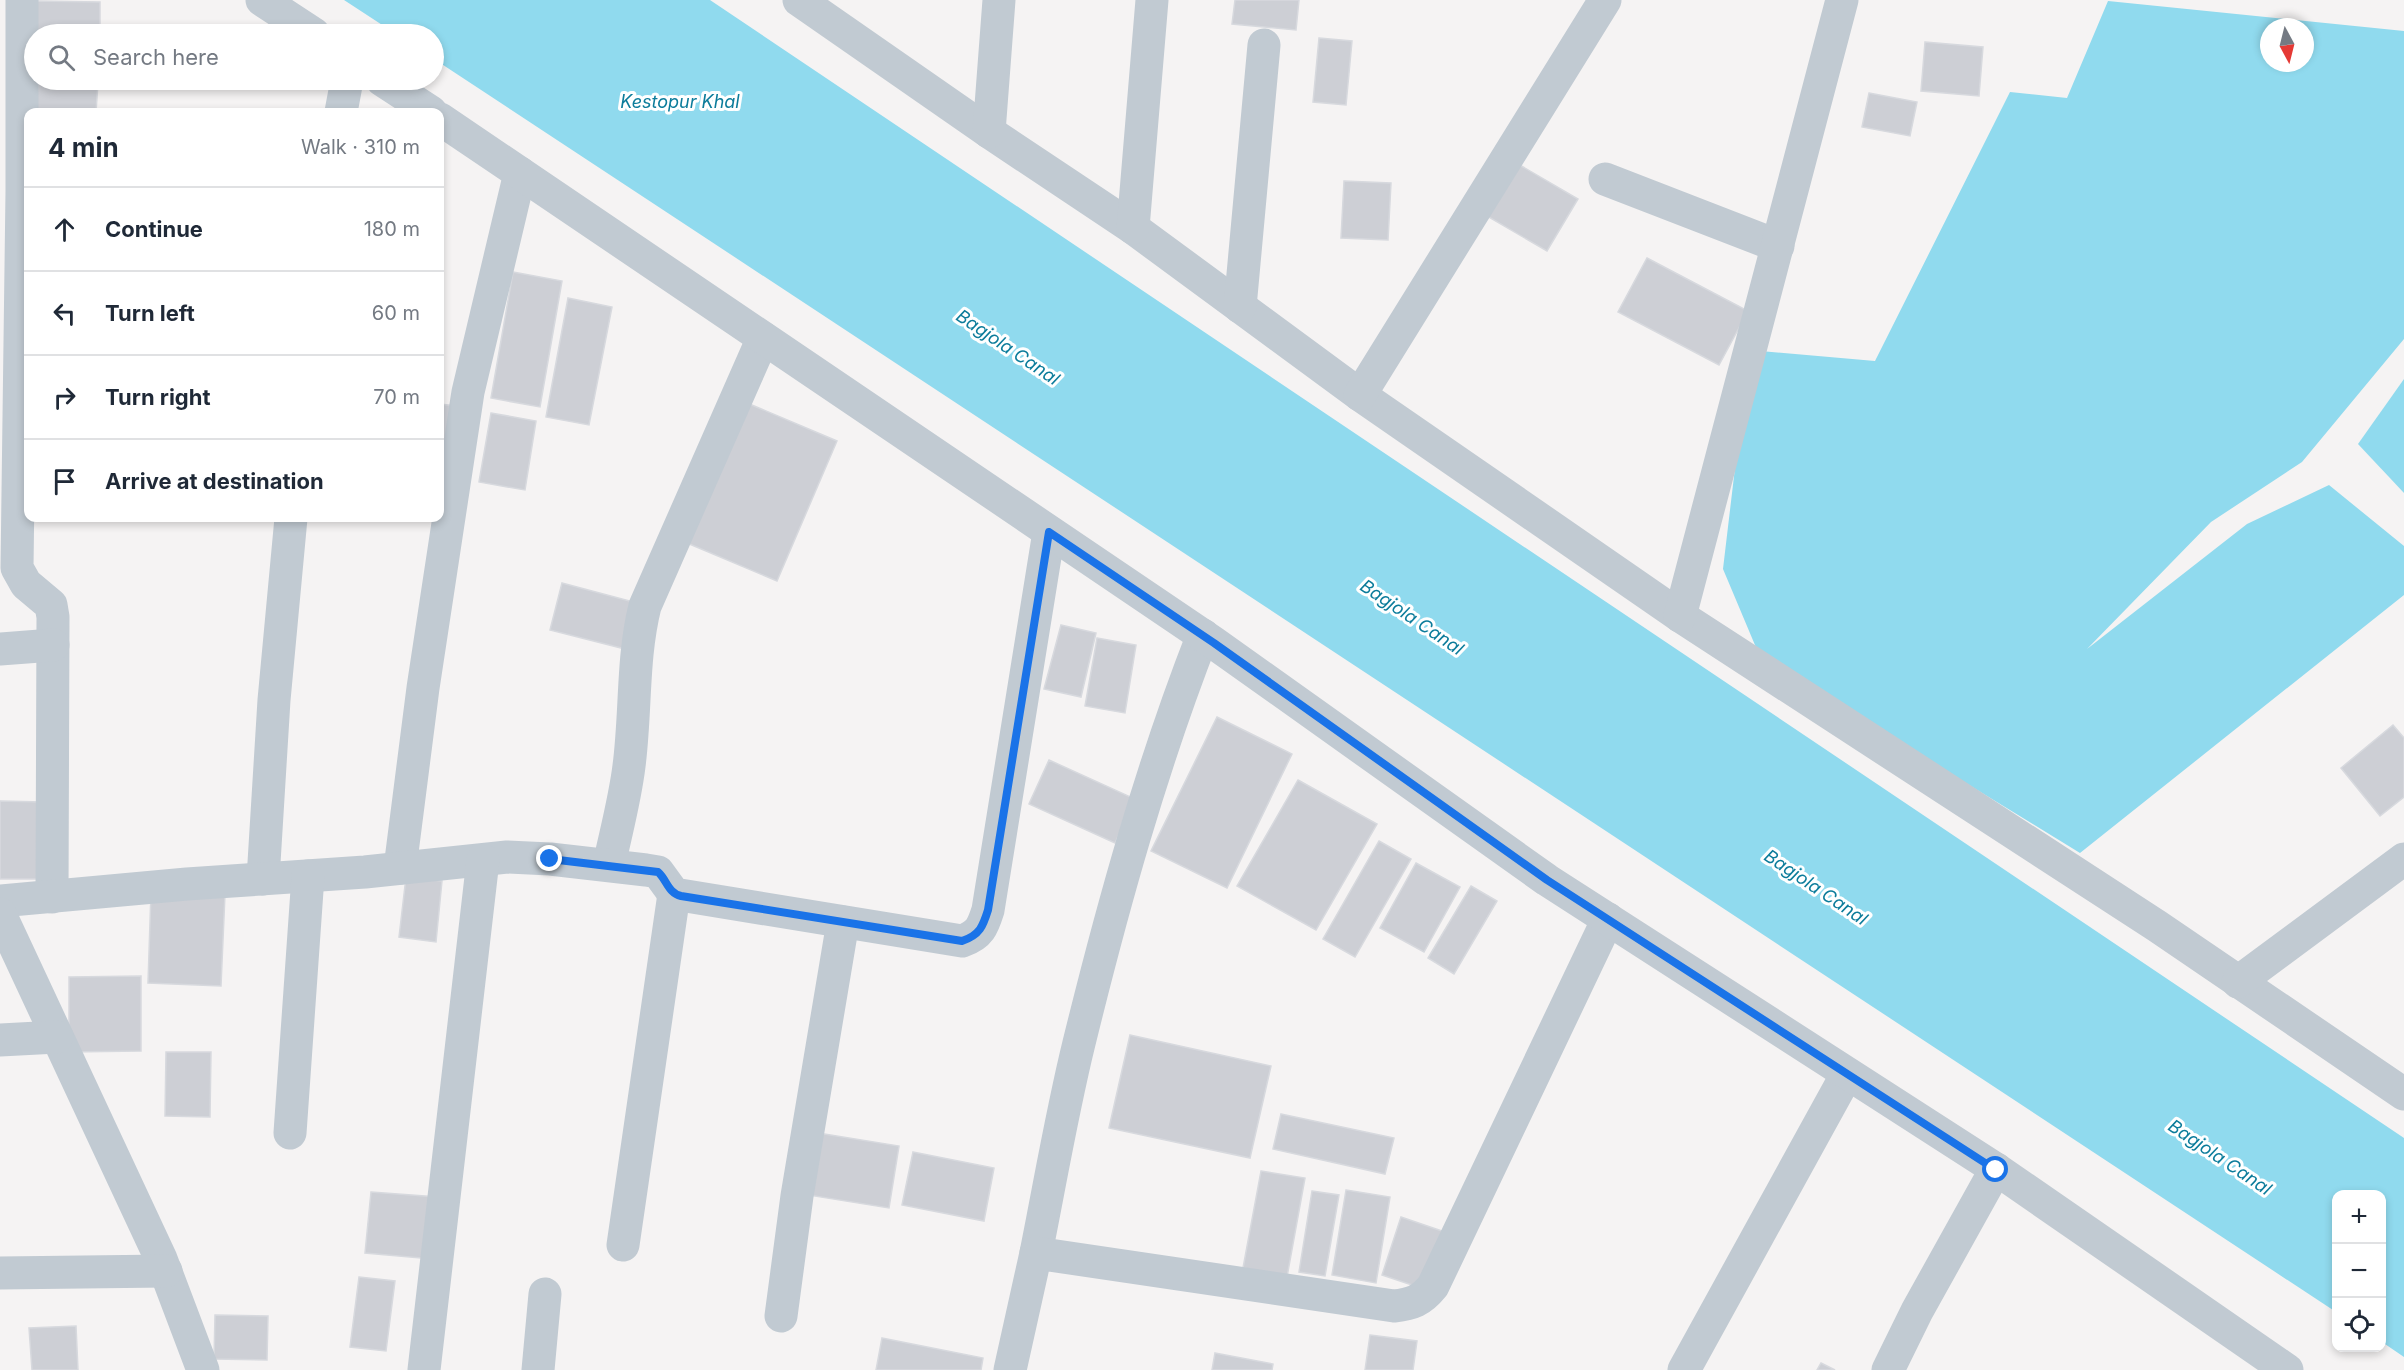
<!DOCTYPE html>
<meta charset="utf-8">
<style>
:root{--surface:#fff;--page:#f2f2f3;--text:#1f2937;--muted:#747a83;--line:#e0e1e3}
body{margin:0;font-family:Inter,sans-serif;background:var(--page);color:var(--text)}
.controls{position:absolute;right:18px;bottom:18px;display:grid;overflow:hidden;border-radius:12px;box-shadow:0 3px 9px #0003}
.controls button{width:54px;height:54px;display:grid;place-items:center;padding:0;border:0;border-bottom:2px solid var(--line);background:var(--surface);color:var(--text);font:30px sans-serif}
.compass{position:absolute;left:2260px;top:18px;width:54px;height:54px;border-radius:50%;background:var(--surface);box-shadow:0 3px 9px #0003;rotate:173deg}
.stop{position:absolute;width:18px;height:18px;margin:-14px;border:4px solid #1a73e8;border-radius:50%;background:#fff}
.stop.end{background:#1a73e8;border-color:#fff;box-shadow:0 2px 6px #0008}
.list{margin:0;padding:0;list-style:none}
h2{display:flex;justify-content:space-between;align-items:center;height:78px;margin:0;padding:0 24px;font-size:26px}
h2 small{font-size:20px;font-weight:400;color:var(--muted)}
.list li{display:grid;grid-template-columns:39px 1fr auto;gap:18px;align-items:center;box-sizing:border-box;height:84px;padding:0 24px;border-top:2px solid var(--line)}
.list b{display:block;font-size:22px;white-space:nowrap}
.list em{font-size:20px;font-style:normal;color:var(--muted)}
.icon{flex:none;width:33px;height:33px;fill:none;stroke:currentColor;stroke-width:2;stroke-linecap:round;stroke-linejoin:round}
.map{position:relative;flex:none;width:2404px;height:1370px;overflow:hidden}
.search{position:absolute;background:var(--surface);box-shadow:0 3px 9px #0003;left:24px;top:24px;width:420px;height:66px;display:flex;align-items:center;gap:15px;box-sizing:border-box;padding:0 21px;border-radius:33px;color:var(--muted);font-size:22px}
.panel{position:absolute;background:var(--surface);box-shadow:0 3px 9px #0003;left:24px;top:108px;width:420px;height:414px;border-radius:12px}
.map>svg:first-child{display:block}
.water{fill:#90daee;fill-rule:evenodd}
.building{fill:#cdcfd5;stroke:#d7d9de;stroke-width:1.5}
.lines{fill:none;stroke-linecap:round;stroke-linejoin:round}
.minor{stroke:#c1cad2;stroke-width:33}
.tertiary{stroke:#c1cad2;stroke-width:33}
.route{stroke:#1a73e8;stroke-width:8}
.labels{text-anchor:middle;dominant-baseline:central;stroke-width:6;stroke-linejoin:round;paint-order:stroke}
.water-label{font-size:18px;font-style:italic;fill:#0c7c9b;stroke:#fff}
</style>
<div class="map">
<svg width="2404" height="1370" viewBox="0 0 2404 1370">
<rect width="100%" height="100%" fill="#f5f3f3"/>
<g class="water">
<path d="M344,0h366l1694,1138v219l-22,-15v-148h-46v118l-1902,-1253v-25h-38z"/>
<path d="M2108,1l296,30v308l-102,123 -91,60 -124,127 160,-125 82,-39 75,61v49l-324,258 -320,-196 -37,-88 26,-219 126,11 135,-269 57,6zM2269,27h36v36h-36z"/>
<path d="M2404,379v114l-46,-49z"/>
</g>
<g class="building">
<path d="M1235,0h64l-3,30 -64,-6z"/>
<path d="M36,1l64,1v32h-64z"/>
<path d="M1319,38l33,3 -6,64 -33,-3z"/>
<path d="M1925,42l58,5 -4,49 -58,-5z"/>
<path d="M38,80l60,3 -2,29h-60z"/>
<path d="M1869,93l48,9 -7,34 -48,-9z"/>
<path d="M1518,164l60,35 -31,52 -60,-35z"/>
<path d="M1344,181l47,2 -3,57 -47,-2z"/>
<path d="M1647,258l101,53 -29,54 -101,-53z"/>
<path d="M513,272l49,9 -22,126 -49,-9z"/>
<path d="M568,298l44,9 -23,118 -43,-8z"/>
<path d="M740,400l97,41 -60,140 -97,-41z"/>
<path d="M440,404l16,2 -16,70z"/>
<path d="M491,413l45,8 -11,69 -46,-8z"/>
<path d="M562,583l79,21 -12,46 -79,-20z"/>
<path d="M1061,625l35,8 -15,64 -37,-8z"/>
<path d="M1097,638l39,7 -11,68 -40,-7z"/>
<path d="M1217,717l75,37 -65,134 -76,-37z"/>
<path d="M2393,725l11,13v59l-24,19 -39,-48z"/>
<path d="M1049,760l86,39 -20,44 -86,-39z"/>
<path d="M1298,780l79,44 -61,106 -79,-44z"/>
<path d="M0,801l43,1v77h-43z"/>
<path d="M1379,841l32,18 -56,98 -32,-18z"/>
<path d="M1416,863l44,24 -36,65 -44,-24z"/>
<path d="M406,877l36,4 -6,61 -37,-5z"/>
<path d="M1471,886l26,15 -43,73 -26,-16z"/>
<path d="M151,892l74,2 -4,92 -73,-3z"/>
<path d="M141,976v75l-72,1v-75z"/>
<path d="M1130,1035l141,31 -21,92 -141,-30z"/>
<path d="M166,1052h45l-1,65 -45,-1z"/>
<path d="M1281,1114l113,24 -9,36 -112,-25z"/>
<path d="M812,1132l87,14 -10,62 -87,-14z"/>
<path d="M913,1152l81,16 -10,53 -82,-16z"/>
<path d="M1261,1171l44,7 -18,99 -44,-9z"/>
<path d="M1346,1190l44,7 -14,86 -44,-8z"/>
<path d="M1312,1191l27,4 -14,81 -26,-4z"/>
<path d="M371,1192l67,5 -6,62 -67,-6z"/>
<path d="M1401,1217l41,14 -18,58 -42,-14z"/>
<path d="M359,1277l36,4 -9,70 -36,-4z"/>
<path d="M215,1315l53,1 -1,44 -53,-1z"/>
<path d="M76,1326l2,44h-46l-3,-42z"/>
<path d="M1370,1335l47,6 -4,29h-48z"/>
<path d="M882,1338l101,20 -2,12h-105z"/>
<path d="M1215,1353l58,11 -1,6h-60z"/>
<path d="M1821,1363l14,7h-18z"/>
</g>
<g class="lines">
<g class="minor">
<path d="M22,0v191l-5,377 9,16 25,21 2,12 -1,280"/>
<path d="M799,0l190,132 144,96 227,167 320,221 477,310 247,168"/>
<path d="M341,112l6,-32"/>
<path d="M989,132l10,-132"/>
<path d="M1605,179l173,67"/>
<path d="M1133,228l19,-228"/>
<path d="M1240,307l24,-262"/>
<path d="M1360,395l245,-395"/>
<path d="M1680,616l162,-616"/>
<path d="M0,649l53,-4"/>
<path d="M609,865c7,-33 16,-66 20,-99 7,-54 3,-108 16,-160l118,-268"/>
<path d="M400,868l23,-180 45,-296 52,-219"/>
<path d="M263,879l11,-179 17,-182"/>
<path d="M0,901l187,-17 178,-12 142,-15 43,2 96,11 12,2 16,22 288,47c18,-6 21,-15 26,-31l61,-378"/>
<path d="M0,914l161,345 42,111"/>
<path d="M2238,982l166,-123"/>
<path d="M0,1040l57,-3"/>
<path d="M290,1133l18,-257"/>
<path d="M623,1245l51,-351"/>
<path d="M1036,1253c14,-70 26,-141 43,-210 34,-138 72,-275 124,-408"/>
<path d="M0,1273l166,-2"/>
<path d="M781,1316l16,-120 46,-274"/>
<path d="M424,1370l59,-510"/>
<path d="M538,1370l7,-76"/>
<path d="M1010,1370l26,-117 358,53c18,-2 27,-5 39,-20l175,-367"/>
<path d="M1684,1370l163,-296"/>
<path d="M1888,1370l29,-59 79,-142"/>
</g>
<g class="tertiary">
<path d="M262,0l52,34"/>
<path d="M382,80l49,32"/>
<path d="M440,119l774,524 333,237 449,289 291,201"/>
</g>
</g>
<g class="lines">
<path class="route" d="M550,859l108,13c9,8 10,21 23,24l281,45c18,-6 21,-15 26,-31l61,-378 165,111 333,237 449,290"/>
</g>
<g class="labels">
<g class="water-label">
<text x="680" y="101">Kestopur Khal</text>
<text transform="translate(1008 347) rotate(34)">Bagjola Canal</text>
<text transform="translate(1412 617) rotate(34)">Bagjola Canal</text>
<text transform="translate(1816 887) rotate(34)">Bagjola Canal</text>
<text transform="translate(2220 1157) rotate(34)">Bagjola Canal</text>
</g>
</g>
</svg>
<div class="controls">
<button>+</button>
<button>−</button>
<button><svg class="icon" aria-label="locate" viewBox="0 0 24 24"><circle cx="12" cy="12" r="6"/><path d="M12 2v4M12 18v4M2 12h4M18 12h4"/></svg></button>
</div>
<svg class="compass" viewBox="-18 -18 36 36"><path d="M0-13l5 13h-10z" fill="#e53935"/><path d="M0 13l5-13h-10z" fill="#747a83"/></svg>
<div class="stop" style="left:1996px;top:1170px"></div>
<div class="stop end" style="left:550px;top:859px"></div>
<div class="search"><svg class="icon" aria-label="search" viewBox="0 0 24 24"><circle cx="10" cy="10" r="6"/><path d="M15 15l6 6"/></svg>Search here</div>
<section class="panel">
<h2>4 min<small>Walk · 310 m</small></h2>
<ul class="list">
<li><svg class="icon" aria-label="ahead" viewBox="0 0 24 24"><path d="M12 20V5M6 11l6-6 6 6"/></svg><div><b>Continue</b></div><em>180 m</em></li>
<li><svg class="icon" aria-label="left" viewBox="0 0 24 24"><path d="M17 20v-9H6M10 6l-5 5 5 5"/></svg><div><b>Turn left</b></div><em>60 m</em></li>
<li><svg class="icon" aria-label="right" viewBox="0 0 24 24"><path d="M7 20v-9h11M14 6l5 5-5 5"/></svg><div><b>Turn right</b></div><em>70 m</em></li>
<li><svg class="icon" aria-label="arrive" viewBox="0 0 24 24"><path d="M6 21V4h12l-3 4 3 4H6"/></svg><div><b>Arrive at destination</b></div></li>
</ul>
</section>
</div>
